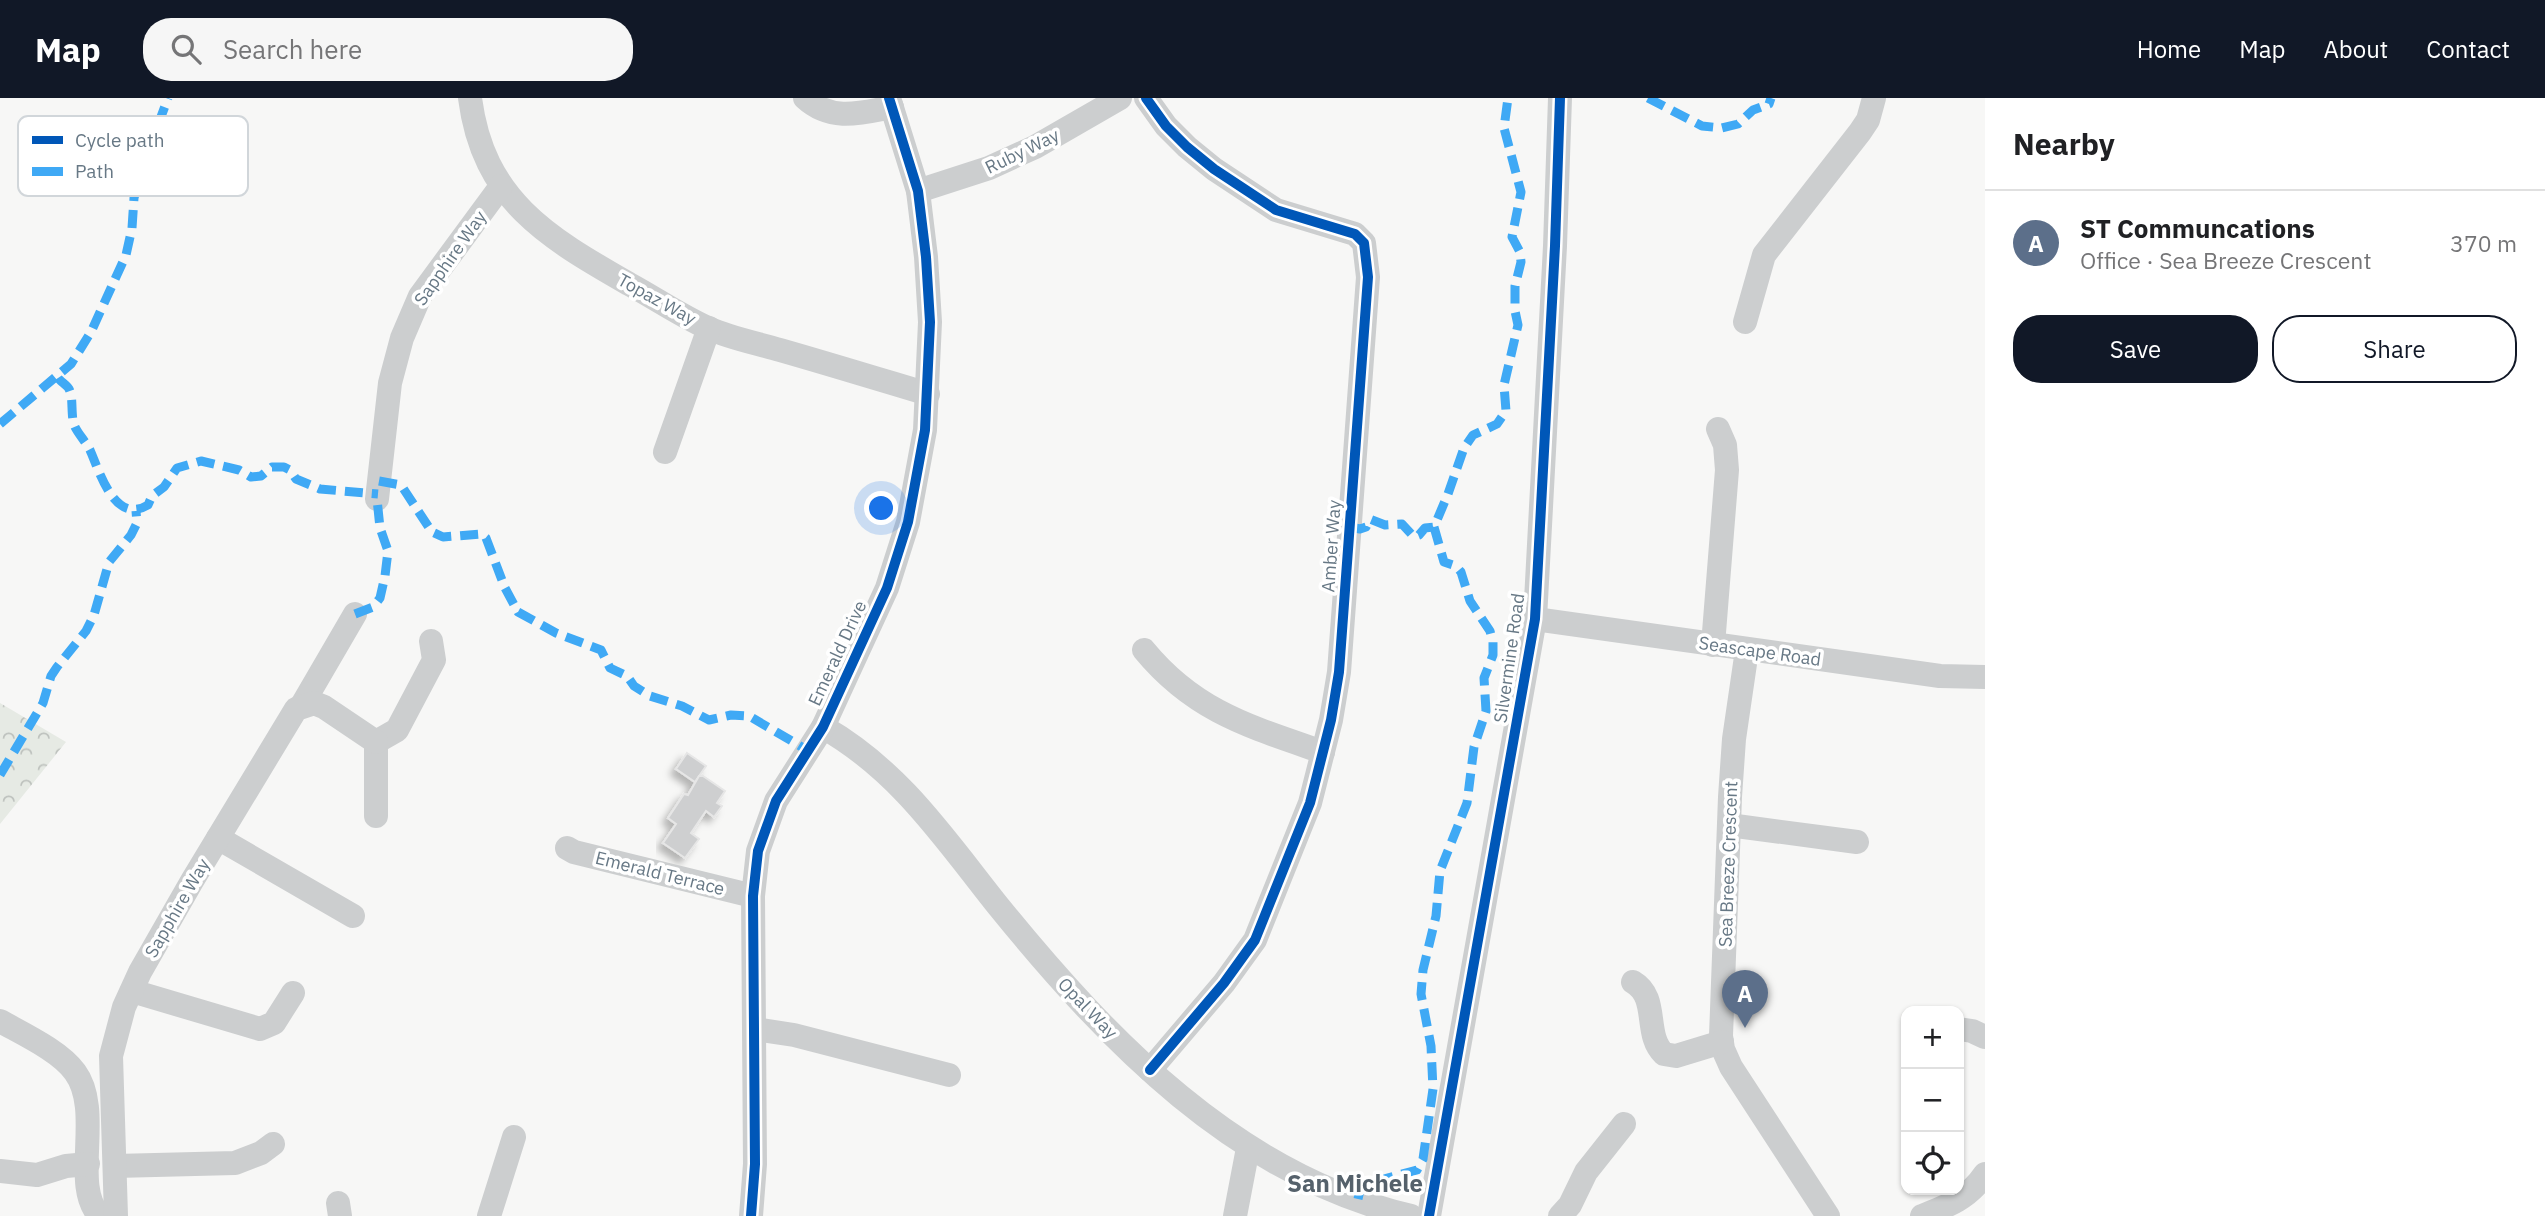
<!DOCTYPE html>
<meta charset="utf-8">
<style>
:root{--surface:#fff;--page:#f6f6f6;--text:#202124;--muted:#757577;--line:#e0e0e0;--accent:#111827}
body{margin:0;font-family:"IBM Plex Sans",sans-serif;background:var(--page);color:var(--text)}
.controls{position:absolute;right:21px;bottom:21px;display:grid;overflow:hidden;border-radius:14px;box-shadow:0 2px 5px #0004}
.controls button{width:63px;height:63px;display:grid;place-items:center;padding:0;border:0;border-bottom:2px solid var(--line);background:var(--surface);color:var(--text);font:35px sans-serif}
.you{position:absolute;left:882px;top:411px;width:24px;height:24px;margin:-18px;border:5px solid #fff;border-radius:50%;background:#1a73e8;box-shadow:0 0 0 10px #1a73e833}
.badge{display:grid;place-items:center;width:46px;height:46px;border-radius:50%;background:var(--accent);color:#fff;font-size:23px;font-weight:700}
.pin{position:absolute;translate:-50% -58px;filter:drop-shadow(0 2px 4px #0008)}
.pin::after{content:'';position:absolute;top:37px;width:24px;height:21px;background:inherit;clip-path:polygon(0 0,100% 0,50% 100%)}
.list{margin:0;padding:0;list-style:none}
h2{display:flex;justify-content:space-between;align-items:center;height:91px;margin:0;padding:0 28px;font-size:30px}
h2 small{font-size:23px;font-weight:400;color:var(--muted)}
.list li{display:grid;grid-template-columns:46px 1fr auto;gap:21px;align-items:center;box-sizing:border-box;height:105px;padding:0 28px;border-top:2px solid var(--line)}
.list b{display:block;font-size:26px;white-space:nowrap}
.list p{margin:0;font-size:23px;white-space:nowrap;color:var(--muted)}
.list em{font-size:23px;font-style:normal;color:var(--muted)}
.actions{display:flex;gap:14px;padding:21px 28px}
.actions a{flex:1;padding:16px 0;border:2px solid var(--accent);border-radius:28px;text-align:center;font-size:24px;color:var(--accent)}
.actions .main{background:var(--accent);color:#fff}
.icon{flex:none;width:38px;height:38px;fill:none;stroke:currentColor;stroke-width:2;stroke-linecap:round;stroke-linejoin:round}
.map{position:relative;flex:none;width:1985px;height:1118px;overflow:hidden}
header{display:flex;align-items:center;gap:42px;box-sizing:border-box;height:98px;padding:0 35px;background:var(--accent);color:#fff}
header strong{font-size:33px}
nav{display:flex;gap:38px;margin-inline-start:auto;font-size:24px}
.search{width:490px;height:63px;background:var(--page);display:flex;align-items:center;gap:18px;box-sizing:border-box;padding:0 24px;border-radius:28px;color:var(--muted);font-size:26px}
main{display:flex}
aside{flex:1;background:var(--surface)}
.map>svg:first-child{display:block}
.forest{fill:url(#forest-crowns)}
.building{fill:#cecfd0;stroke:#e6e6e6;stroke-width:2;filter:url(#shadow)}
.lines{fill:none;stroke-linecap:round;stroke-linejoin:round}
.minor{stroke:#cccecf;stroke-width:24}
.quiet{stroke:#3fa9f5;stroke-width:9;stroke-dasharray:18 9;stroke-linecap:butt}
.cycleway-casing{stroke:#fff;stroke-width:15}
.cycleway{stroke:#0057b8;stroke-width:10}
.labels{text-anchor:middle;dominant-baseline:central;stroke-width:7;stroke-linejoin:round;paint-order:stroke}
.street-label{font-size:18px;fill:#677885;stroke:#fff}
.district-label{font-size:24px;font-weight:bold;fill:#55616b;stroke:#fff}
.key{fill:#fff;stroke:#d1d6da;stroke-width:2}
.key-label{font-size:19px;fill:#677885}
</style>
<header>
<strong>Map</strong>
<div class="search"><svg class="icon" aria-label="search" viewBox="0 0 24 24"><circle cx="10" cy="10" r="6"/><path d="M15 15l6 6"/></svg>Search here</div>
<nav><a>Home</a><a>Map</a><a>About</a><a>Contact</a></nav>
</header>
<main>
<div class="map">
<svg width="1985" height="1118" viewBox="0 0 1985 1118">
<defs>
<pattern id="forest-crowns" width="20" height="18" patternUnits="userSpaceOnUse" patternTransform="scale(1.75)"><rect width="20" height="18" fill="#e6eae4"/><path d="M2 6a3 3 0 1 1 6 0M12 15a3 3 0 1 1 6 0" fill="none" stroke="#bec2be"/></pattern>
<filter id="shadow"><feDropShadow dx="-5.5" dy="5.5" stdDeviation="3.5" flood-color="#0004"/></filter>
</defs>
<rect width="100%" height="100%" fill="#f7f7f6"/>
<path class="forest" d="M0,605l66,39 -66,82z"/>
<g class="building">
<path d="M687,655l19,13 -11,16 -19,-13z"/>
<path d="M699,678h4l22,15 -8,12 5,3 -8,11 -8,-6 -15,22 8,6 -14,19 -22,-15 13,-19 -8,-6 16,-24 4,1z"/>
</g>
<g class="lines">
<g class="minor">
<path d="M470,0c13,102 77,139 159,186 26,14 52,32 79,44 22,10 48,15 72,22 49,14 98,29 148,44"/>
<path d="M805,0c26,24 56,15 87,9"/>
<path d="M1146,0l20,28 21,21 27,22 62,41 79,24 9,9 4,34 -29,395 -8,48 -21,83 -55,137 -31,43 -74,87"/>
<path d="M918,93l71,-23 46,-21 85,-49"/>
<path d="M1745,224l19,-67 96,-123 8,-12 6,-22"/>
<path d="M665,354l44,-124"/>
<path d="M377,401l13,-116 12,-45 18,-42 81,-110"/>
<path d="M1535,521l405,57 45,1"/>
<path d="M1713,547l14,-175 -2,-25 -7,-16"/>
<path d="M1144,552c51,62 107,77 179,102"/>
<path d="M1747,552l-13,89 -4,58 -9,239 2,13 8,18 97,149"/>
<path d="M302,607l53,-91"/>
<path d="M823,629c77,44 121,111 176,180 108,133 238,269 412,309"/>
<path d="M376,718v-74l21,-12 37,-70 -3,-19"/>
<path d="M1729,727l128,17"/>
<path d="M218,740l135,78"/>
<path d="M567,750l7,4 179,44"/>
<path d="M1633,884c27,16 10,52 31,72l12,2 46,-14"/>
<path d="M132,893l128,38 14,-6 19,-30"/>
<path d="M0,923c23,13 60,30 75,51 29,39 -5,115 25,144"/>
<path d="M754,931l40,6 155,40"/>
<path d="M1959,931l13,2 13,6"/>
<path d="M115,1068l120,-3 26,-10 12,-9"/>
<path d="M0,1073l37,4 29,-9 22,-2"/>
<path d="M338,1105l2,13"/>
<path d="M116,1118l-5,-160 13,-49 16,-35 52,-91 104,-172 18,-6 10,4 52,35"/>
<path d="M489,1118l25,-79"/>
<path d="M751,1118l4,-52 -2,-268 5,-45 18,-50 47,-74 64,-139 21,-66 17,-92 5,-108 -4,-65 -8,-66 -29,-93"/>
<path d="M1235,1118l13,-68"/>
<path d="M1429,1118l106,-597 20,-373 5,-148"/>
<path d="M1560,1118l10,-11 16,-33 38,-48"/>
<path d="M1922,1118c26,-10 47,-18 63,-42"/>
</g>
<g class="quiet">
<path d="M1648,0l54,28 20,2 16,-4 15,-14 16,-6 2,-6"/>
<path d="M58,280c2,3 10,8 11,11 5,9 1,27 6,38 4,8 11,15 15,23 10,23 25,75 58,55l4,-9 12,-9 13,-19 24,-7 38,9 12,7 10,-1 11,-9h12l6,3 6,9 24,10 58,5"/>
<path d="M0,326l71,-60 20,-32 35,-77 6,-27 2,-30 9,-33 25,-67"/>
<path d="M379,383l22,4 31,47 11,5 38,-3 5,4 19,50 13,24 38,21 45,17 9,18 17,8 7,10 16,10 32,10 27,14 22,-5 18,1 58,34"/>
<path d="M1350,429l10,2 6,-2 4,-8 15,6 17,-1 12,13 5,-2 6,-7 9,-1"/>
<path d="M355,516l18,-7 7,-9 5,-22 3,-25 -8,-23 -3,-29"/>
<path d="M0,677l43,-72 8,-27 6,-9 29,-36 8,-16 15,-53 22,-27 6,-12 -1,-12"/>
<path d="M1358,1101l2,-9 20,-10 37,-10 6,-11 10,-70 -2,-43 -10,-52 2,-24 13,-54 4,-45 27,-68 7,-56 12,-36 -2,-33 9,-23v-13l-3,-11 -20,-30 -9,-29 -5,-6 -12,-4 -10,-35 14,-33 16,-46 9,-13 24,-11 9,-13 -2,-26 14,-60 -3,-14v-25l6,-24 -1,-10 -8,-15 9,-45 -17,-64 4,-30"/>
</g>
<defs>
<g id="cycleway">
<path d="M1146,0l20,28 21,21 27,22 62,41 79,24 9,9 4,34 -29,395 -8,48 -21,83 -55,137 -31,43 -74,87"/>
<path d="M751,1118l4,-52 -2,-268 5,-45 18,-50 47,-74 64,-139 21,-66 17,-92 5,-108 -4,-65 -8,-66 -29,-93"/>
<path d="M1429,1118l106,-597 20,-373 5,-148"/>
</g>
</defs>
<use href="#cycleway" class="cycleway-casing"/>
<use href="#cycleway" class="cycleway"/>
</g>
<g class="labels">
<g class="street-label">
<text transform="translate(1022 53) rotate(-26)">Ruby Way</text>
<text transform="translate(450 160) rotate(-55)">Sapphire Way</text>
<text transform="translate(657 201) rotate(29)">Topaz Way</text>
<text transform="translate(1331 448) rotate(-86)">Amber Way</text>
<text transform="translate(1760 553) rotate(8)">Seascape Road</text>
<text transform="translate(837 555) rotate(-65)">Emerald Drive</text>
<text transform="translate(1509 560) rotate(-82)">Silvermine Road</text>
<text transform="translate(1728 766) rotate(-88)">Sea Breeze Crescent</text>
<text transform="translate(660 775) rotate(14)">Emerald Terrace</text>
<text transform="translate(177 810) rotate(-60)">Sapphire Way</text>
<text transform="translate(1088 910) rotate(46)">Opal Way</text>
</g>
<g class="district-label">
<text x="1355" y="1085">San Michele</text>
</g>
</g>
<rect x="18" y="18" width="230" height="80" rx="10" class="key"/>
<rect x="32" y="38" width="31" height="8" fill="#0057b8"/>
<rect x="32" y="69" width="31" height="9" fill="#3fa9f5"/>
<g class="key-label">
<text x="75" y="49">Cycle path</text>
<text x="75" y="80">Path</text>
</g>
</svg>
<div class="controls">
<button>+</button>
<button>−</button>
<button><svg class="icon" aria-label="locate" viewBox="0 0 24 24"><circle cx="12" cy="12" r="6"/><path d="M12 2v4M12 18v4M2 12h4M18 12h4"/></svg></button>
</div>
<div class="you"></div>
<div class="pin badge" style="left:1745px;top:930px;background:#5c6f8a">A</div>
</div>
<aside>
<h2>Nearby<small></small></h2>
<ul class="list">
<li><span class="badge" style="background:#5c6f8a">A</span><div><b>ST Communcations</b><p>Office · Sea Breeze Crescent</p></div><em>370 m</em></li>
</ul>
<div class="actions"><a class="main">Save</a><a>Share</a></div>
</aside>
</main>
